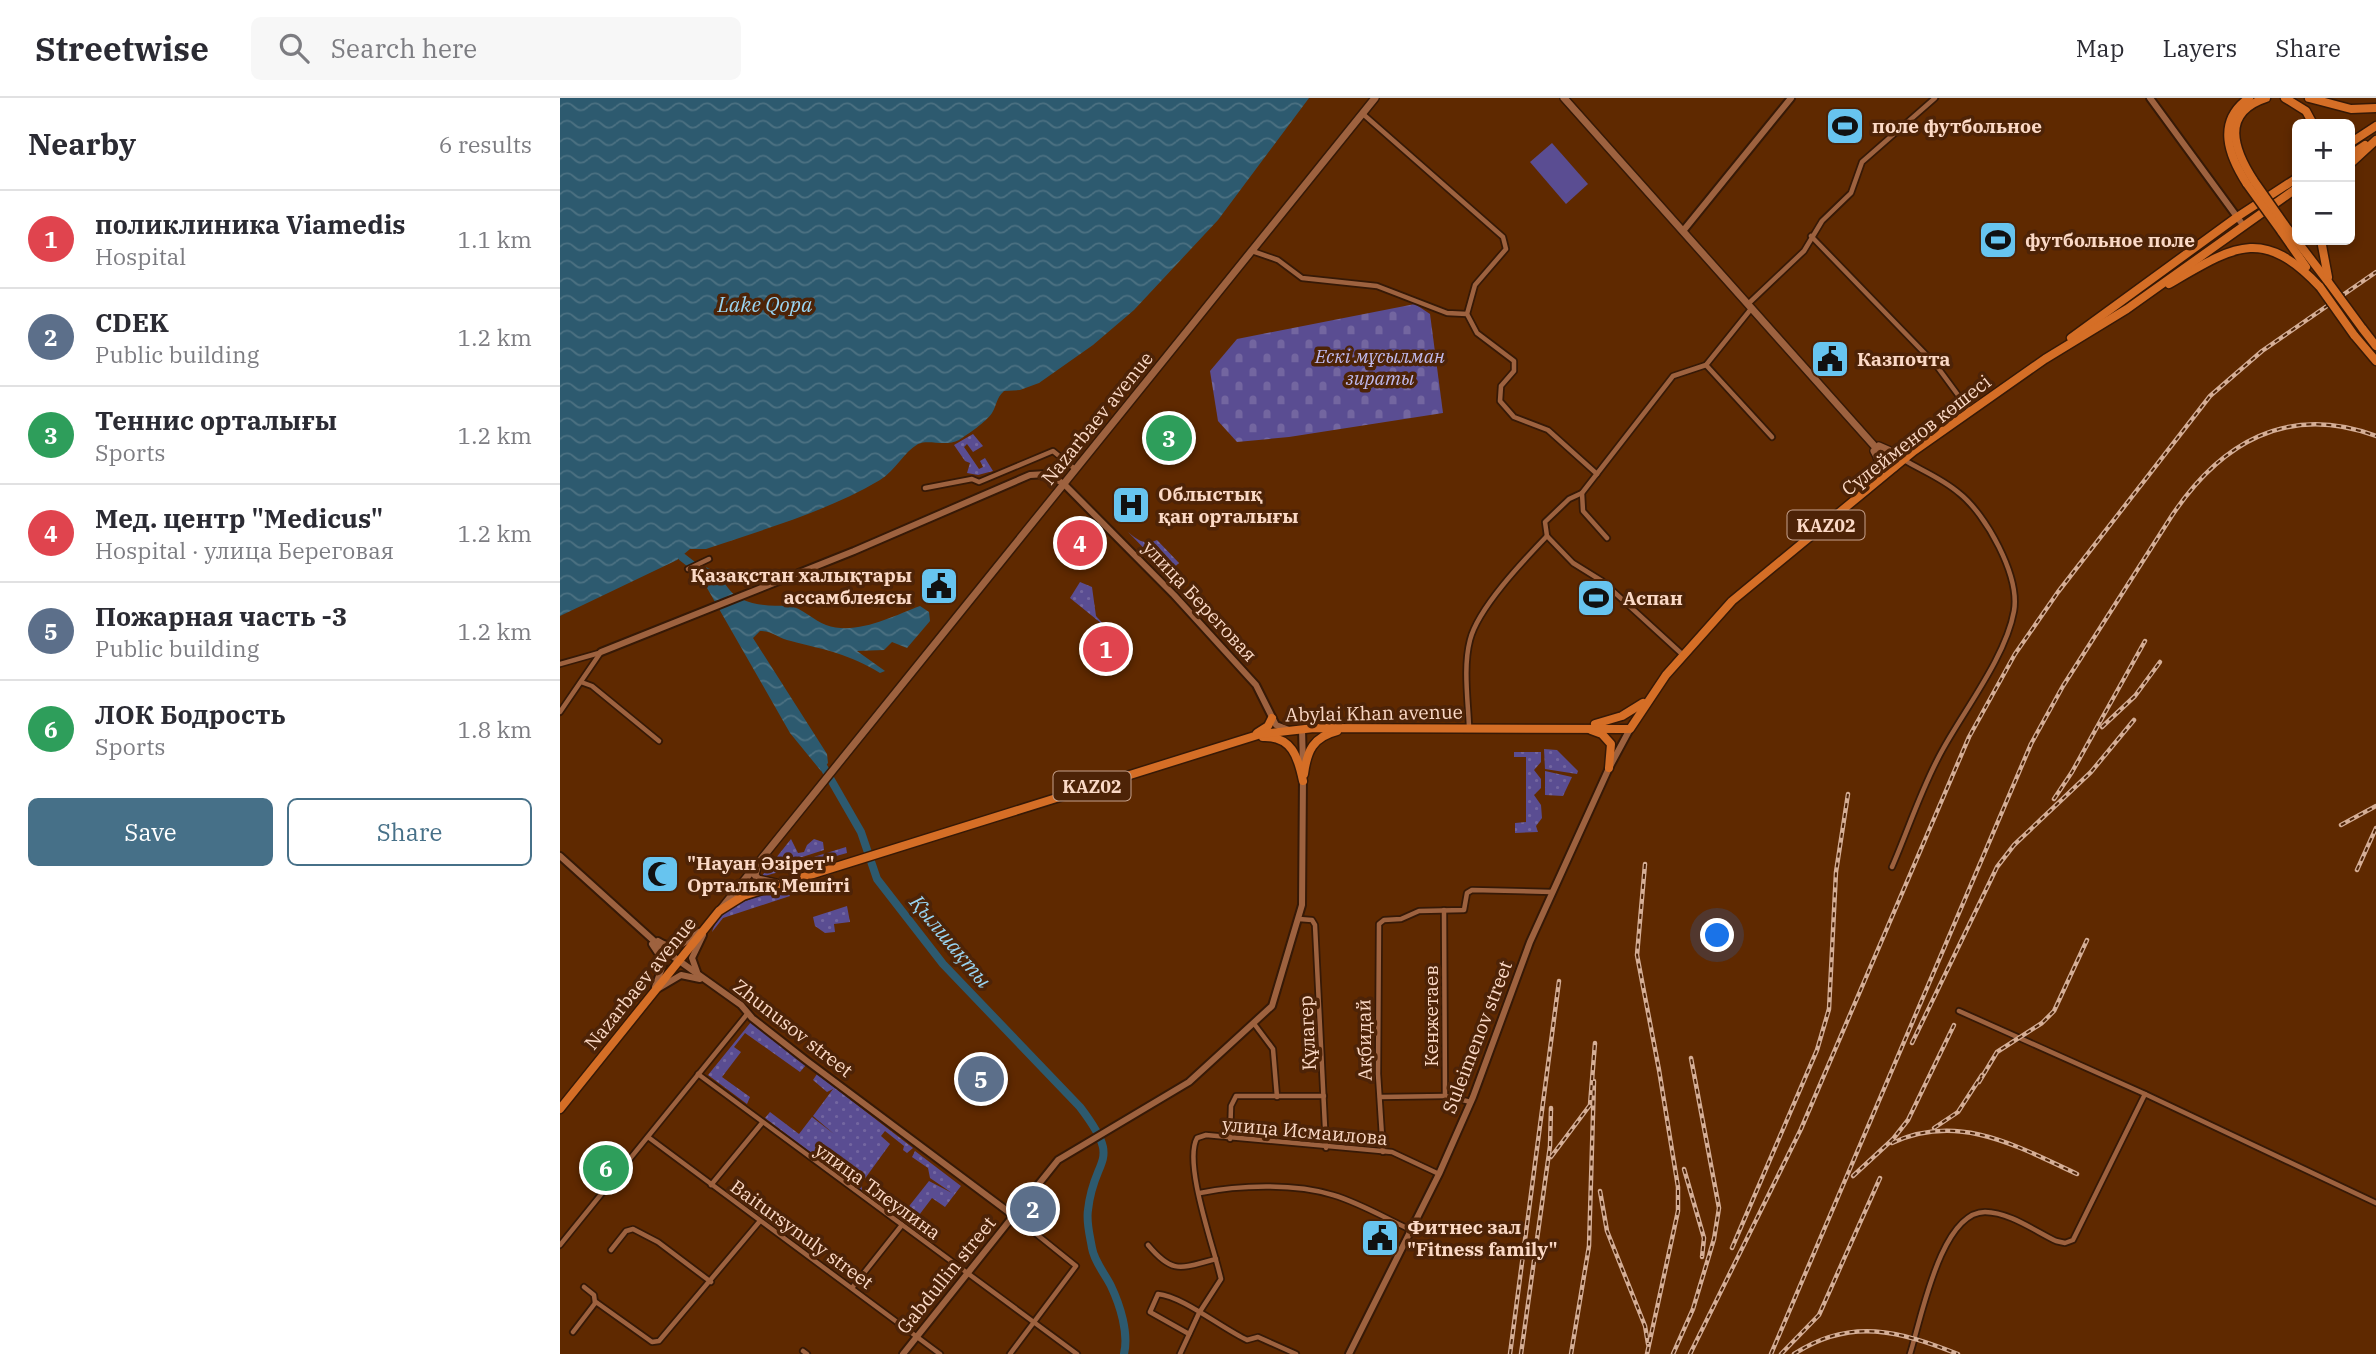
<!DOCTYPE html>
<meta charset="utf-8">
<style>
:root{--surface:#fff;--page:#f7f7f7;--text:#2b2b33;--muted:#7c7c81;--line:#e1e1e2;--accent:#467088}
body{margin:0;font-family:"IBM Plex Serif",serif;background:var(--page);color:var(--text)}
.controls{position:absolute;right:21px;top:21px;display:grid;overflow:hidden;border-radius:10px;box-shadow:0 4px 10px #0003}
.controls button{width:63px;height:63px;display:grid;place-items:center;padding:0;border:0;border-bottom:2px solid var(--line);background:var(--surface);color:var(--text);font:35px sans-serif}
.you{position:absolute;left:1158px;top:838px;width:24px;height:24px;margin:-18px;border:5px solid #fff;border-radius:50%;background:#1a73e8;box-shadow:0 0 0 10px #1a73e833}
.badge{display:grid;place-items:center;width:46px;height:46px;border-radius:50%;background:var(--accent);color:#fff;font-size:23px;font-weight:700}
.pin{position:absolute;translate:-50% -50%;border:4px solid #fff;box-shadow:0 2px 7px #0006}
.list{margin:0;padding:0;list-style:none}
h2{display:flex;justify-content:space-between;align-items:center;height:91px;margin:0;padding:0 28px;font-size:30px}
h2 small{font-size:23px;font-weight:400;color:var(--muted)}
.list li{display:grid;grid-template-columns:46px 1fr auto;gap:21px;align-items:center;box-sizing:border-box;height:98px;padding:0 28px;border-top:2px solid var(--line)}
.list b{display:block;font-size:26px;white-space:nowrap}
.list p{margin:0;font-size:23px;white-space:nowrap;color:var(--muted)}
.list em{font-size:23px;font-style:normal;color:var(--muted)}
.actions{display:flex;gap:14px;padding:21px 28px}
.actions a{flex:1;padding:16px 0;border:2px solid var(--accent);border-radius:10px;text-align:center;font-size:24px;color:var(--accent)}
.actions .main{background:var(--accent);color:#fff}
.icon{flex:none;width:38px;height:38px;fill:none;stroke:currentColor;stroke-width:2;stroke-linecap:round;stroke-linejoin:round}
.map{position:relative;flex:none;width:1816px;height:1256px;overflow:hidden}
header{display:flex;align-items:center;gap:42px;box-sizing:border-box;height:98px;padding:0 35px;background:var(--surface);border-bottom:2px solid var(--line)}
header strong{font-size:33px}
nav{display:flex;gap:38px;margin-inline-start:auto;font-size:24px}
.search{width:490px;height:63px;background:var(--page);display:flex;align-items:center;gap:18px;box-sizing:border-box;padding:0 24px;border-radius:10px;color:var(--muted);font-size:26px}
main{display:flex}
aside{flex:1;background:var(--surface)}
.map>svg:first-child{display:block}
.green{fill:url(#green-dots)}
.cemetery{fill:url(#cemetery-stones)}
.pitch{fill:#5a4d92}
.water{fill:url(#water-waves)}
.lines{fill:none;stroke-linecap:round;stroke-linejoin:round}
.river{stroke:#2d5a6f;stroke-width:8}
.minor-casing{stroke:#361906;stroke-width:8}
.tertiary-casing{stroke:#361906;stroke-width:10}
.secondary-casing{stroke:#361906;stroke-width:10}
.trunk-casing{stroke:#361906;stroke-width:11}
.minor{stroke:#9e623f;stroke-width:4.5}
.tertiary{stroke:#9e623f;stroke-width:6}
.secondary{stroke:#9e623f;stroke-width:7}
.trunk{stroke:#d56e26;stroke-width:8}
.rail-casing{stroke:#d5ae96;stroke-width:4.5}
.rail{stroke:#4d2307;stroke-width:2;stroke-dasharray:5;stroke-linecap:butt}
.trunk-bridge-casing{stroke:#361906;stroke-width:11;stroke-linecap:butt}
.trunk-bridge{stroke:#d56e26;stroke-width:8}
.labels{text-anchor:middle;dominant-baseline:central;stroke-width:7;stroke-linejoin:round;paint-order:stroke}
.shield{fill:#4d2307;stroke:#c7a28d;stroke-width:2}
.shield-label{font-size:18px;font-weight:bold;fill:#fbd9c6}
.poi-label{font-size:19px;font-weight:bold;fill:#fbd9c6;stroke:#4d2307;text-anchor:start}
.park-label{font-size:19px;font-style:italic;fill:#bfb9ec;stroke:#4d2307}
.street-label{font-size:19px;fill:#fbd9c6;stroke:#4d2307}
.water-label{font-size:21px;font-style:italic;fill:#99d4f1;stroke:#4d2307}
</style>
<header>
<strong>Streetwise</strong>
<div class="search"><svg class="icon" aria-label="search" viewBox="0 0 24 24"><circle cx="10" cy="10" r="6"/><path d="M15 15l6 6"/></svg>Search here</div>
<nav><a>Map</a><a>Layers</a><a>Share</a></nav>
</header>
<main>
<aside>
<h2>Nearby<small>6 results</small></h2>
<ul class="list">
<li><span class="badge" style="background:#e0444e">1</span><div><b>поликлиника Viamedis</b><p>Hospital</p></div><em>1.1 km</em></li>
<li><span class="badge" style="background:#5c6f8a">2</span><div><b>CDEK</b><p>Public building</p></div><em>1.2 km</em></li>
<li><span class="badge" style="background:#2e9e5b">3</span><div><b>Теннис орталығы</b><p>Sports</p></div><em>1.2 km</em></li>
<li><span class="badge" style="background:#e0444e">4</span><div><b>Мед. центр &quot;Medicus&quot;</b><p>Hospital · улица Береговая</p></div><em>1.2 km</em></li>
<li><span class="badge" style="background:#5c6f8a">5</span><div><b>Пожарная часть -3</b><p>Public building</p></div><em>1.2 km</em></li>
<li><span class="badge" style="background:#2e9e5b">6</span><div><b>ЛОК Бодрость</b><p>Sports</p></div><em>1.8 km</em></li>
</ul>
<div class="actions"><a class="main">Save</a><a>Share</a></div>
</aside>
<div class="map">
<svg width="1816" height="1256" viewBox="0 0 1816 1256">
<defs>
<pattern id="green-dots" width="8" height="8" patternUnits="userSpaceOnUse" patternTransform="scale(1.75)"><rect width="8" height="8" fill="#5a4d92"/><path d="M2 2h.1M6 6h.1" fill="none" stroke="#7366a0" stroke-width="1.8" stroke-linecap="round"/></pattern>
<pattern id="cemetery-stones" width="16" height="16" patternUnits="userSpaceOnUse" patternTransform="scale(1.75)"><rect width="16" height="16" fill="#5a4d92"/><path d="M2 7V4a2 2 0 0 1 4 0v3zM10 15v-3a2 2 0 0 1 4 0v3z" fill="#7366a0"/></pattern>
<pattern id="water-waves" width="16" height="10" patternUnits="userSpaceOnUse" patternTransform="scale(1.75)"><rect width="16" height="10" fill="#2d5a6f"/><path d="M0 5q4-4 8 0t8 0" fill="none" stroke="#4c7182"/></pattern>
</defs>
<rect width="100%" height="100%" fill="#5f2900"/>
<g class="green">
<path d="M413,336l10,12 -10,6 -6,-8 -3,3 15,22 4,-2 -3,-6 5,-3 8,13 -15,4 -11,-2 3,-10 -5,-2 -11,-16z"/>
<path d="M568,434c9,8 18,14 29,8l22,23 -11,10z"/>
<path d="M520,484l12,5 4,29 11,12 -37,-30z"/>
<path d="M984,651l13,1 21,21 -1,3 -32,-5z"/>
<path d="M954,654h27v10l-7,8 7,9v9l-7,7 7,10 1,13 -6,8 2,6 -23,1v-10l11,-1v-65h-12z"/>
<path d="M985,673l27,6 -9,19 -18,-1z"/>
<path d="M231,741l7,14 6,-1 3,-7 7,-6 9,3 1,8 -56,18z"/>
<path d="M286,749l1,6 -86,24 4,-5z"/>
<path d="M226,790l4,8 -67,22 -11,14c9,-29 49,-36 74,-44z"/>
<path d="M287,808l3,16 -16,2 1,8 -10,1 -10,-7 -2,-9z"/>
<path d="M191,924l55,43 -6,7 -55,-39 -11,14 7,5 -19,25 28,20 -3,7 -39,-29z"/>
<path d="M257,976l96,74 -6,5 -4,-3 1,-4 -19,-15 -4,5 9,8 -29,40 1,5 10,8 9,-5 -4,10 -112,-84 5,-6 29,22 13,-17 22,17 -21,-18 20,-27 -6,3 -14,-12z"/>
<path d="M355,1053l46,35 -16,21 -13,-9 -22,29 -30,-23 5,-6 21,12 23,-29 23,12 -22,-15 -2,-10 -16,-11z"/>
</g>
<path class="cemetery" d="M855,206l15,10 13,99 -154,24 -52,5 -19,-21 -8,-50 27,-32z"/>
<path class="pitch" d="M992,45l36,41 -22,20 -36,-42z"/>
<g class="water">
<path d="M0,0h749l-91,122 -84,90 -41,35 -54,38 -19,7 -16,1c-8,7 -7,14 -12,22 -6,9 -24,21 -33,27 -14,7 -30,-1 -41,4 -14,8 -22,26 -38,36 -54,32 -116,49 -174,69h-16l-13,11 -117,56z"/>
<path d="M135,469c25,-4 28,24 46,32 15,7 31,7 47,7 14,1 26,15 38,19 30,11 67,-9 94,-19l9,6 1,9 -23,27 -15,-6 -8,8 -27,1 28,20 -5,2c-31,-19 -54,-23 -89,-32 -12,-2 -18,-10 -31,-10l-7,7 74,116 1,9 -7,8 -31,-38z"/>
</g>
<g class="lines">
<g class="river">
<path d="M122,459l18,14"/>
<path d="M259,661l42,73 16,47 66,85 137,143c44,58 14,47 8,103 -2,12 2,26 4,38 2,13 13,26 19,38 9,19 18,47 13,68"/>
</g>
<defs>
<g id="minor">
<path d="M803,16l140,123 3,12 -31,36 -8,29 10,19 37,28v10l-13,15 -1,15 14,16 34,13 49,44"/>
<path d="M1251,138l125,129 33,45"/>
<path d="M692,153l26,9 24,18 75,8 70,27 20,1"/>
<path d="M1188,206l56,-53 18,-30 29,-28 11,-31 73,-64"/>
<path d="M1191,211l-45,56 66,72"/>
<path d="M365,390l47,-9 7,3 74,-31 22,18"/>
<path d="M987,438l-2,-14 24,-23 13,-6"/>
<path d="M1047,440l-24,-27 -1,-18 91,-117 33,-11"/>
<path d="M128,471l21,-10"/>
<path d="M0,566l39,-11"/>
<path d="M21,584l11,4 67,55"/>
<path d="M0,614l41,-60"/>
<path d="M909,629c-1,-27 -6,-60 1,-87 8,-32 54,-80 77,-104l26,27 29,18 81,74"/>
<path d="M1332,769c17,-39 30,-81 51,-118 22,-40 63,-93 71,-138 6,-35 -28,-97 -55,-118 -16,-14 -36,-22 -55,-33"/>
<path d="M884,812l1,186 26,6"/>
<path d="M739,821l13,1 3,5 11,223"/>
<path d="M1399,913l186,83 231,109"/>
<path d="M695,927l18,24 4,48"/>
<path d="M138,976l379,280"/>
<path d="M820,999l65,-1"/>
<path d="M88,1039l292,217"/>
<path d="M670,1041l1,-33 5,-10h88"/>
<path d="M823,1054l-5,-78 1,-150 5,-4 17,-1 18,-8 45,-1 3,-17 5,-3 80,2"/>
<path d="M151,1087l51,-62"/>
<path d="M640,1095c38,-8 94,-10 133,2 27,8 52,23 78,35"/>
<path d="M0,1147l188,-232"/>
<path d="M588,1147c25,30 33,23 68,14"/>
<path d="M51,1152l15,-19 7,-2 25,13 53,40"/>
<path d="M24,1189l10,8 1,8"/>
<path d="M292,1190l50,-63"/>
<path d="M13,1234l23,-30 56,40 7,-1 101,-120"/>
<path d="M629,1236l-39,-22 8,-18c24,2 65,35 89,46l11,-3 38,17"/>
<path d="M243,1253l4,3"/>
<path d="M450,1256l66,-88 -62,-50"/>
<path d="M620,1256l19,-41 22,-34c-7,-31 -38,-116 -24,-141l9,-3 186,17 47,22"/>
<path d="M1350,1256c11,-35 31,-142 75,-142 24,0 50,19 71,29l9,2 8,-3 72,-146"/>
</g>
<g id="tertiary">
<path d="M1590,0l93,127"/>
<path d="M1123,133l108,-133"/>
<path d="M41,554l253,-101 176,-76 17,-1 17,10 110,111 82,90 20,40 13,5"/>
<path d="M742,631l1,37"/>
<path d="M0,758l104,94 77,55 11,13 55,43 207,155"/>
<path d="M98,843c18,11 25,3 41,-9"/>
<path d="M92,846l12,18 -9,25"/>
<path d="M137,874l-5,-14 11,-23"/>
<path d="M99,890l22,-13 19,4"/>
<path d="M343,1256l155,-194 131,-78 83,-76 30,-101 1,-128"/>
<path d="M789,1256l90,-180 34,-77 57,-155 79,-174 21,-39"/>
</g>
<g id="secondary">
<path d="M1004,0l330,370"/>
<path d="M1319,348l16,7 33,-15"/>
<path d="M1307,388c10,-12 16,-21 7,-35"/>
<path d="M197,769l-2,8 3,4 22,5"/>
<path d="M161,811l654,-811"/>
</g>
<g id="trunk">
<path d="M1725,0l21,13 7,13"/>
<path d="M1749,0l42,11 25,-1"/>
<path d="M1790,45l26,-17"/>
<path d="M1790,57l15,-10"/>
<path d="M1790,66l26,-24"/>
<path d="M1694,83c-20,-31 -34,-68 12,-83"/>
<path d="M1687,86c-18,-28 -32,-62 2,-86"/>
<path d="M1727,130l42,55"/>
<path d="M1721,133l25,36"/>
<path d="M1761,142l7,37"/>
<path d="M1609,186c64,-37 93,-59 151,3"/>
<path d="M1802,230l14,18"/>
<path d="M1794,237l22,26"/>
<path d="M1511,240l166,-121 60,-39"/>
<path d="M1035,626l27,-8 21,-13"/>
<path d="M1031,632l11,4 9,10 -2,24"/>
<path d="M697,635l11,-7 4,-8"/>
<path d="M703,639c29,-1 35,20 40,44"/>
<path d="M744,676c3,-23 9,-37 33,-43"/>
<path d="M0,1011l159,-198 24,-15 518,-162 53,-6 316,1 36,-54 66,-74 182,-150 131,-92 82,-50 170,-121"/>
</g>
</defs>
<use href="#minor" class="minor-casing"/>
<use href="#tertiary" class="tertiary-casing"/>
<use href="#secondary" class="secondary-casing"/>
<use href="#trunk" class="trunk-casing"/>
<use href="#minor" class="minor"/>
<use href="#tertiary" class="tertiary"/>
<use href="#secondary" class="secondary"/>
<use href="#trunk" class="trunk"/>
<defs>
<g id="rail">
<path d="M1542,629l33,-31 25,-34"/>
<path d="M1494,701l18,-27 73,-131"/>
<path d="M1781,727l35,-19"/>
<path d="M1085,766l-8,91 22,115 19,117v24l-31,143"/>
<path d="M1797,772l19,-42"/>
<path d="M1352,945l85,-176 17,-22 77,-73 43,-52"/>
<path d="M1419,984l18,-30 45,-29 12,-12 33,-71"/>
<path d="M1374,1030l24,-16 24,-37"/>
<path d="M1332,1045c66,-31 125,3 185,31"/>
<path d="M991,1059l39,-52 5,-62"/>
<path d="M1124,1071l20,69 -2,19"/>
<path d="M1293,1078l40,-37 15,-19 46,-95"/>
<path d="M1040,1093l7,40 38,95 3,18"/>
<path d="M1172,1150l85,-198 12,-41 7,-137 12,-78"/>
<path d="M950,1256l49,-373"/>
<path d="M961,1256l29,-208 1,-38"/>
<path d="M1011,1256l18,-108 5,-165"/>
<path d="M1113,1256l20,-45 21,-70 5,-31 -28,-150"/>
<path d="M1130,1256l111,-225 168,-392 46,-83 43,-62 152,-196 52,-45 114,-79"/>
<path d="M1211,1256l260,-610 32,-58 108,-169c49,-74 116,-114 205,-81"/>
<path d="M1221,1256l38,-39 61,-137"/>
<path d="M1234,1256c57,-37 105,-23 164,0"/>
</g>
</defs>
<use href="#rail" class="rail-casing"/>
<use href="#rail" class="rail"/>
<defs>
<g id="trunk-bridge">
<path d="M1694,83l33,47"/>
<path d="M1687,86l34,47"/>
<path d="M1769,185l33,45"/>
<path d="M1760,189l34,48"/>
</g>
</defs>
<use href="#trunk-bridge" class="trunk-bridge-casing"/>
<use href="#trunk-bridge" class="trunk-bridge"/>
</g>
<defs>
<symbol id="stadium-square" viewBox="-11 -11 22 22"><rect x="-9" y="-9" width="18" height="18" rx="4" fill="#67c4ef" stroke="#4d2307"/><path d="M0-5a6.5 5 0 1 0 0 10a6.5 5 0 1 0 0-10ZM-3.5-1.8h7v3.6h-7Z" fill="#111"/></symbol>
<symbol id="civic-square" viewBox="-11 -11 22 22"><rect x="-9" y="-9" width="18" height="18" rx="4" fill="#67c4ef" stroke="#4d2307"/><path d="M-.6-6.5H3V-4.5H.6V-3L4-1V1h2V6H-6V1h2V-1L-.6-3ZM-1.2 2.5V6h2.4V2.5Z" fill="#111"/></symbol>
<symbol id="hospital-square" viewBox="-11 -11 22 22"><rect x="-9" y="-9" width="18" height="18" rx="4" fill="#67c4ef" stroke="#4d2307"/><path d="M-5-5h3v3.5h4V-5h3V5h-3V1.5h-4V5h-3Z" fill="#111"/></symbol>
<symbol id="mosque-square" viewBox="-11 -11 22 22"><rect x="-9" y="-9" width="18" height="18" rx="4" fill="#67c4ef" stroke="#4d2307"/><path d="M3.5-4.9A6 6 0 1 0 3.5 4.9A5 5 0 1 1 3.5-4.9Z" fill="#111"/></symbol>
</defs>
<g fill-rule="evenodd">
<use href="#stadium-square" x="1263" y="6" width="44" height="44"/>
<use href="#stadium-square" x="1416" y="120" width="44" height="44"/>
<use href="#civic-square" x="1248" y="239" width="44" height="44"/>
<use href="#hospital-square" x="549" y="385" width="44" height="44"/>
<use href="#civic-square" x="357" y="466" width="44" height="44"/>
<use href="#stadium-square" x="1014" y="478" width="44" height="44"/>
<use href="#mosque-square" x="78" y="754" width="44" height="44"/>
<use href="#civic-square" x="798" y="1118" width="44" height="44"/>
</g>
<g class="labels">
<g class="shield">
<rect x="1227.5" y="412.5" width="77" height="29" rx="5"/>
<rect x="493.5" y="673.5" width="77" height="29" rx="5"/>
</g>
<g class="shield-label">
<text x="1266" y="427">KАZ02</text>
<text x="532" y="688">KАZ02</text>
</g>
<g class="poi-label">
<text x="1312" y="28">поле футбольное</text>
<text x="1465" y="142">футбольное поле</text>
<text x="1297" y="261">Казпочта</text>
<text x="598" y="396">Облыстық<tspan x="598" dy="22">қан орталығы</tspan></text>
<text x="352" y="477" text-anchor="end">Қазақстан халықтары<tspan x="352" dy="22">ассамблеясы</tspan></text>
<text x="1063" y="500">Аспан</text>
<text x="127" y="765">"Науан Әзірет"<tspan x="127" dy="22">Орталық Мешіті</tspan></text>
<text x="847" y="1129">Фитнес зал<tspan x="847" dy="22">"Fitness family"</tspan></text>
</g>
<g class="park-label">
<text x="820" y="258">Ескі мұсылман<tspan x="820" dy="22">зираты</tspan></text>
</g>
<g class="street-label">
<text transform="translate(537 320) rotate(-51)">Nazarbaev avenue</text>
<text transform="translate(1356 337) rotate(-38)">Сүлейменов көшесі</text>
<text transform="translate(640 503) rotate(47)">улица Береговая</text>
<text transform="translate(814 615) rotate(-1)">Abylai Khan avenue</text>
<text transform="translate(80 885) rotate(-51)">Nazarbaev avenue</text>
<text transform="translate(871 918) rotate(-90)">Кенжетаев</text>
<text transform="translate(233 930) rotate(38)">Zhunusov street</text>
<text transform="translate(747 935) rotate(-93)">Құлагер</text>
<text transform="translate(917 939) rotate(-69)">Suleimenov street</text>
<text transform="translate(804 942) rotate(-91)">Ақбидай</text>
<text transform="translate(745 1033) rotate(5)">улица Исмаилова</text>
<text transform="translate(318 1093) rotate(36)">улица Тлеулина</text>
<text transform="translate(242 1136) rotate(36)">Baitursynuly street</text>
<text transform="translate(386 1177) rotate(-51)">Gabdullin street</text>
</g>
<g class="water-label">
<text x="205" y="206">Lake Qopa</text>
<text transform="translate(391 843) rotate(50)">Қылшақты</text>
</g>
</g>
</svg>
<div class="controls">
<button>+</button>
<button>−</button>
</div>
<div class="you"></div>
<div class="pin badge" style="left:546px;top:551px;background:#e0444e">1</div>
<div class="pin badge" style="left:473px;top:1111px;background:#5c6f8a">2</div>
<div class="pin badge" style="left:609px;top:340px;background:#2e9e5b">3</div>
<div class="pin badge" style="left:520px;top:445px;background:#e0444e">4</div>
<div class="pin badge" style="left:421px;top:981px;background:#5c6f8a">5</div>
<div class="pin badge" style="left:46px;top:1070px;background:#2e9e5b">6</div>
</div>
</main>
